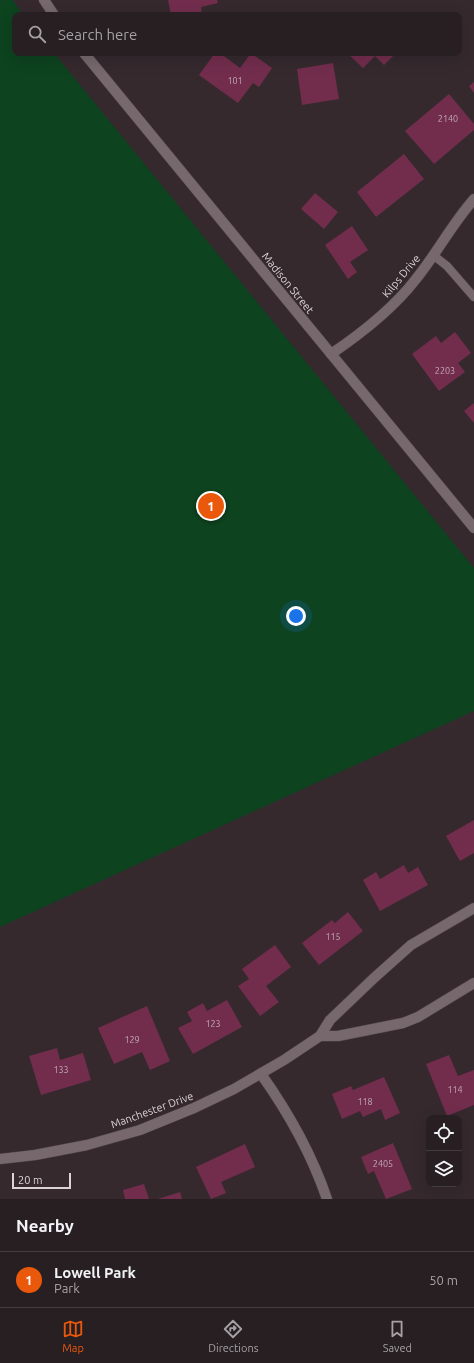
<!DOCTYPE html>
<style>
:root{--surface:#281f22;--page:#30272a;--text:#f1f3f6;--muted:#a5a2a5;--line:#443d40;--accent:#ea580c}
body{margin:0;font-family:Ubuntu,sans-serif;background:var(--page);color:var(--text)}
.controls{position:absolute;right:12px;bottom:12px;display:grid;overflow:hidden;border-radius:8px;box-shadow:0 4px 16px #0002}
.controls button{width:36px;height:36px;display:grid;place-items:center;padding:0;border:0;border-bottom:1px solid var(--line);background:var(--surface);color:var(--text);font:20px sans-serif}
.scale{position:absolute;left:12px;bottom:10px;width:59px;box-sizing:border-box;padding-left:4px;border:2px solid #dbd3d5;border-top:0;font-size:11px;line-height:14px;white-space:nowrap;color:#dbd3d5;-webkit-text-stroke:3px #35292e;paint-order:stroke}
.you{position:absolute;left:296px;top:616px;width:14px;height:14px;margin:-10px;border:3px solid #fff;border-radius:50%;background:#1a73e8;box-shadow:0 0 0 6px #1a73e833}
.badge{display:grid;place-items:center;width:26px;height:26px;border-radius:50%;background:var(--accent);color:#fff;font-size:13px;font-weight:700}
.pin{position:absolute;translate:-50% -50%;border:2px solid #fff;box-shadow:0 1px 4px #0006}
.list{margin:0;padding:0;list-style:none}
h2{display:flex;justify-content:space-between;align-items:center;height:52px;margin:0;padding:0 16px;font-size:17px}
h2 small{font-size:13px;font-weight:400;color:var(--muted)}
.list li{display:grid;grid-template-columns:26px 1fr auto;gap:12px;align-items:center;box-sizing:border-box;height:56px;padding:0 16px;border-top:1px solid var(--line)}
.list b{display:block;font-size:15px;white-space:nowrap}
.list p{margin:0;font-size:13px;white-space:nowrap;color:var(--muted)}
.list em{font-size:13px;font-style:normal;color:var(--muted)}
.icon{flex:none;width:22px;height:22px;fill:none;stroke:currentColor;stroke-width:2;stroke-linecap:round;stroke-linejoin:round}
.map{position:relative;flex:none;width:474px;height:1199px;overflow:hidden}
.search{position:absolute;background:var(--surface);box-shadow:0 4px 16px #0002;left:12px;right:12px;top:12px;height:44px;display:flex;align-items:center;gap:10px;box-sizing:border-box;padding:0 14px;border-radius:8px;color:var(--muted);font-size:15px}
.sheet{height:108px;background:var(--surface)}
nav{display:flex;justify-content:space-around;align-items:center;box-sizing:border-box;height:56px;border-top:1px solid var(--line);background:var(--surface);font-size:11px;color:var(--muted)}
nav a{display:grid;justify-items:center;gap:2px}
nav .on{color:var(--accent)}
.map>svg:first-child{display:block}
.green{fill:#0d431f}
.building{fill:#722d4d}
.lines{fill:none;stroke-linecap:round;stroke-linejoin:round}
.service-casing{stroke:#52484b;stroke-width:9}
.minor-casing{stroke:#52484b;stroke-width:11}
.tertiary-casing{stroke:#52484b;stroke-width:11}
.service{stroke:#76686d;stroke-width:8}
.minor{stroke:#76686d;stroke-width:10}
.tertiary{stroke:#76686d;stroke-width:10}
.labels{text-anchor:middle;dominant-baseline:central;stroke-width:3;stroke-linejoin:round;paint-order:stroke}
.number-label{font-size:9px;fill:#c1aab3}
.street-label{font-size:11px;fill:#dbd3d5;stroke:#35292e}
</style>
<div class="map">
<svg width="474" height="1199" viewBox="0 0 474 1199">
<rect width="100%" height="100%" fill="#35292e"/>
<path class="green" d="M0,0h13l10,15h-8v38h39l420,515v143l-474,216z"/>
<g class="building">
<path d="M168,0h49l1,3 -17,4 1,8h-31z"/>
<path d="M215,53h5l20,15 11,-15 21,15 -13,19 -6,-4 -15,20 -39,-28z"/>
<path d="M347,53h49l-12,12 -9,-9 -12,12z"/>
<path d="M333,63l6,36 -37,6 -5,-36z"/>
<path d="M474,82v11l-5,-7z"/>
<path d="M449,94l25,30v6l-40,34 -29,-33z"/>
<path d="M404,154l20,25 -48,38 -19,-25z"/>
<path d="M315,193l23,19 -14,17 -23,-20z"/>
<path d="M352,226l16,24 -18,12 7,10 -9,7 -23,-34z"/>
<path d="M455,332l16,21 -13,10 7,9 -26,19 -27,-37 24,-18 5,7z"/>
<path d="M474,403v20l-10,-12z"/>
<path d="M474,820v33l-14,8 -14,-25z"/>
<path d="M404,865l4,8 10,-6 10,18 -48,26 -17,-31 13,-8 4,7z"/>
<path d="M348,912l15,19 -44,34 -17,-22 30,-23 3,3z"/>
<path d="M275,945l16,22 -25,19 13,16 -19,14 -22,-30 11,-7 -7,-10z"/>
<path d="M227,1000l15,27 -49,27 -15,-26 14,-7 -5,-9 16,-9 4,8z"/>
<path d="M147,1006l23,55 -20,9 -8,-18 -28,12 -16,-36z"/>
<path d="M57,1048l3,12 23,-7 8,27 -50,15 -12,-39z"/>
<path d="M449,1055l9,21 16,-6v35l-27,11 -21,-52z"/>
<path d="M384,1077l16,36 -15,7 -4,-11 -18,8 -3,-6 -18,8 -10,-25 19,-8 2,4z"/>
<path d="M393,1143l19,46 -26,10 -12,-28 -6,3 -7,-17z"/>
<path d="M245,1144l10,23 -34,15 5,11 -15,6 -15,-32z"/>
<path d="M144,1184l5,15h-24l-2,-9z"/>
<path d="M180,1192l2,7h-24z"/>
</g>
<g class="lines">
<defs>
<path id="service" d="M433,255l14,11 27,31"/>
<g id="minor">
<path d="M331,354c31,-21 62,-45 85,-75 21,-26 36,-55 58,-80"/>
<path d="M320,1036h18l65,-13 15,-6 56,-34"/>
<path d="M261,1074c27,38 51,81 66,125"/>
<path d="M0,1159l35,-4 52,-10 53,-15 54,-22 40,-19 50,-29 36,-24 10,-16 44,-42 37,-33 63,-37"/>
</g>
<g id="tertiary">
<path d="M44,0l10,15"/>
<path d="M84,53l390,475"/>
</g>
</defs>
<use href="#service" class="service-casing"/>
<use href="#minor" class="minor-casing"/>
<use href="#tertiary" class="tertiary-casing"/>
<use href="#service" class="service"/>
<use href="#minor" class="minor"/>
<use href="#tertiary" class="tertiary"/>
</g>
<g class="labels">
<g class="number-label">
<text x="235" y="81">101</text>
<text x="448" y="119">2140</text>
<text x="445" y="371">2203</text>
<text x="333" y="937">115</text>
<text x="213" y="1024">123</text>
<text x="132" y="1040">129</text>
<text x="61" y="1070">133</text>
<text x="455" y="1090">114</text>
<text x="365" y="1102">118</text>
<text x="383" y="1164">2405</text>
</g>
<g class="street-label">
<text transform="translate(401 276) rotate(-50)">Kilps Drive</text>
<text transform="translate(288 283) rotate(51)">Madison Street</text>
<text transform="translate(152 1110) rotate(-20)">Manchester Drive</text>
</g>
</g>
</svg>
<div class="controls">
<button><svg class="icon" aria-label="locate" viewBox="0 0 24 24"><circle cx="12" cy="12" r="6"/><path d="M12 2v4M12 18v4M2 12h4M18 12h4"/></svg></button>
<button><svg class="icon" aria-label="layers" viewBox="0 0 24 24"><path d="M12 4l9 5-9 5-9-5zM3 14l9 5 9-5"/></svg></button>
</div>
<div class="scale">20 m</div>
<div class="you"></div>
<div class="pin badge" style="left:211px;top:506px">1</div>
<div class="search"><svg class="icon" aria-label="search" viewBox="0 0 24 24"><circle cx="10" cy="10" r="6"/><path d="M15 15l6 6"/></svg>Search here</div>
</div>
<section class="sheet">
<h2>Nearby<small></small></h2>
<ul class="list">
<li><span class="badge">1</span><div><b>Lowell Park</b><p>Park</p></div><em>50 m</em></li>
</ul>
</section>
<nav>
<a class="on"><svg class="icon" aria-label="map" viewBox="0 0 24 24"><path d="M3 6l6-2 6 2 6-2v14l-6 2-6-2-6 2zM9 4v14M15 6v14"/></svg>Map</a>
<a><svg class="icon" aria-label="directions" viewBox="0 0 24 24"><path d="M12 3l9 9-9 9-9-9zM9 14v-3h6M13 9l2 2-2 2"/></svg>Directions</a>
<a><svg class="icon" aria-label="saved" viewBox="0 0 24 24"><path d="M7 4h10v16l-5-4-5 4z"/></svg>Saved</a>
</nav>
